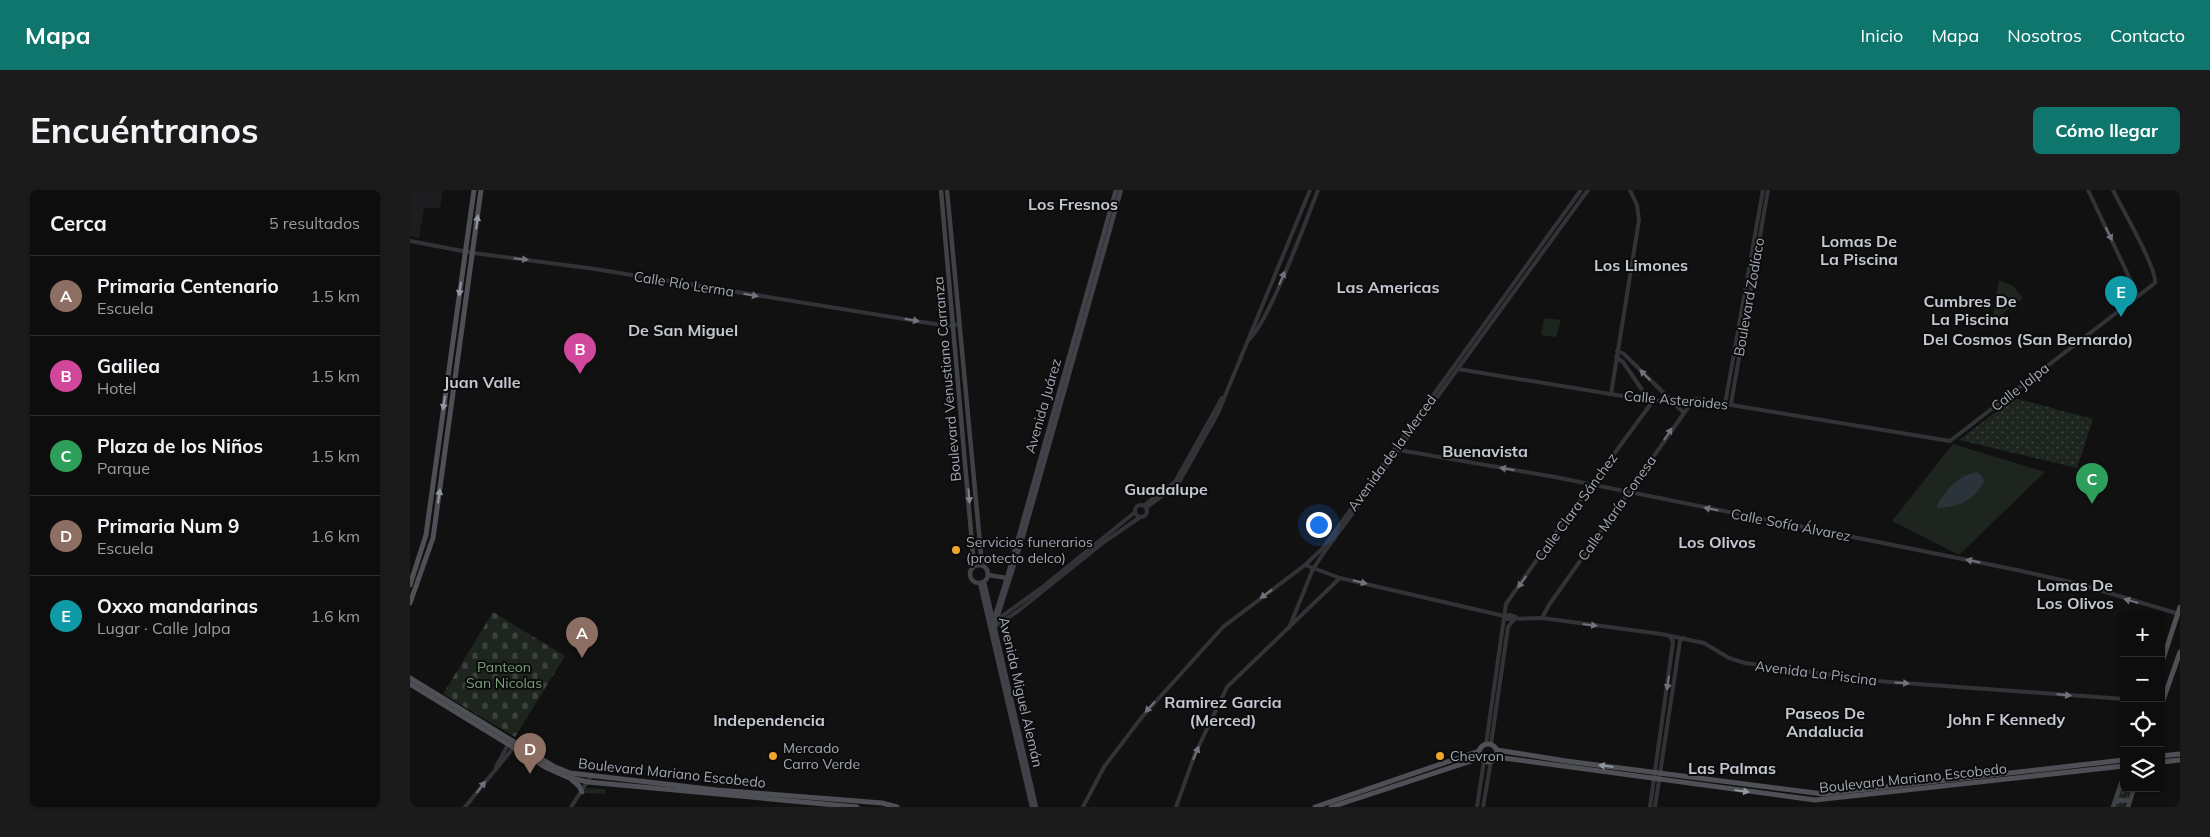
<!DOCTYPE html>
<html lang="es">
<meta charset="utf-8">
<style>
:root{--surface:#0d0d0e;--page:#1b1b1c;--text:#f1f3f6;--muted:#9a9c9e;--line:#2d2d2e;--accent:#0f766e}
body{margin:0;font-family:Mulish,sans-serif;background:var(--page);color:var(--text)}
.controls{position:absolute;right:15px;bottom:15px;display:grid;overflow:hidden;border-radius:8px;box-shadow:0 1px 4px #0004}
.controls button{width:45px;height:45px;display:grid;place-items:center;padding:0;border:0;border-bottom:1px solid var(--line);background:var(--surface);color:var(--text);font:25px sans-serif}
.you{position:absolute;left:908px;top:334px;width:18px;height:18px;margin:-12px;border:4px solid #fff;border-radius:50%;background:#1a73e8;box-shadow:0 0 0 8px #1a73e833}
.badge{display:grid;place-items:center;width:32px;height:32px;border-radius:50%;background:var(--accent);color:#fff;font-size:16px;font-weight:700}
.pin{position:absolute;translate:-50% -41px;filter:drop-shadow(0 1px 2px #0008)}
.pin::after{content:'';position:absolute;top:26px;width:18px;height:15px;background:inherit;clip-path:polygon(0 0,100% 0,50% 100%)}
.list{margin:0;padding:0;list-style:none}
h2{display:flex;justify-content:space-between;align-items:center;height:65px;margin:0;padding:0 20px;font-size:21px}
h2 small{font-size:16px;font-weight:400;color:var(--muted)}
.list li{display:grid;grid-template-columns:32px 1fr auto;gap:15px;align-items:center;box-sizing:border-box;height:80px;padding:0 20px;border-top:1px solid var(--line)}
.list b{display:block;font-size:19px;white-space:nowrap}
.list p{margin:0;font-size:16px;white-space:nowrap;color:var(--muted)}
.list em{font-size:16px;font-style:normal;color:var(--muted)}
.icon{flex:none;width:28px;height:28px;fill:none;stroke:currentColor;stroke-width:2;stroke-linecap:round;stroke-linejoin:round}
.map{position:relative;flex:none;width:1770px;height:617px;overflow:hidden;border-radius:8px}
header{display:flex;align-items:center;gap:30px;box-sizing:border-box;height:70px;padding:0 25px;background:var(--accent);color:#fff}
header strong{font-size:24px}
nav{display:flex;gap:28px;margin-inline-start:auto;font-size:18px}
.intro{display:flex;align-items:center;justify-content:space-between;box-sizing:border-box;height:120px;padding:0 30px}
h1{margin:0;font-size:35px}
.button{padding:12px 22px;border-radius:8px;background:var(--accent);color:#fff;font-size:18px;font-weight:700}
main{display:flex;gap:30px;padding:0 30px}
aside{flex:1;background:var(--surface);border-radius:8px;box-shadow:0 1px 4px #0004}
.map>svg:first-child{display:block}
.built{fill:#1d1d1f}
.grass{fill:url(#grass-dots)}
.cemetery{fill:url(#cemetery-stones)}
.park{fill:#1d251e}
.water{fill:#2a343a}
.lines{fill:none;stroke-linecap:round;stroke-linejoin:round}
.tertiary{stroke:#323337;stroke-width:4}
.secondary{stroke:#404247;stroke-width:4.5}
.primary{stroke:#4e5056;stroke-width:5}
.oneway{fill:#9196a0}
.oneway2{fill:#70737b}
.oneway3{fill:#80848d}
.poi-dot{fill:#f0a62a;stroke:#0c0c0d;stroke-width:2}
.labels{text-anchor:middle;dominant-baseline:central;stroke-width:4;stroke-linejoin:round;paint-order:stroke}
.street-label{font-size:14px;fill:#a2a8b3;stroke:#0c0c0d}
.poi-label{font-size:14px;fill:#a2a8b3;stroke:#0c0c0d;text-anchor:start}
.park-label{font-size:14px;fill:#799e7a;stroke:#0c0c0d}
.quarter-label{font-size:16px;font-weight:bold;fill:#c3c7cf;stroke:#0c0c0d}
</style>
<header>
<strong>Mapa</strong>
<nav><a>Inicio</a><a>Mapa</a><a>Nosotros</a><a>Contacto</a></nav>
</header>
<div class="intro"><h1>Encuéntranos</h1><a class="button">Cómo llegar</a></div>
<main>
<aside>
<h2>Cerca<small>5 resultados</small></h2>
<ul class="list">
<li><span class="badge" style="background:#8d6e63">A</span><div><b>Primaria Centenario</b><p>Escuela</p></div><em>1.5 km</em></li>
<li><span class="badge" style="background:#d1479c">B</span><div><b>Galilea</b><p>Hotel</p></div><em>1.5 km</em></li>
<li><span class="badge" style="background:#2e9e5b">C</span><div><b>Plaza de los Niños</b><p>Parque</p></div><em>1.5 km</em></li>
<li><span class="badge" style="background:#8d6e63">D</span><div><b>Primaria Num 9</b><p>Escuela</p></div><em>1.6 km</em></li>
<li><span class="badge" style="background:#0f9aa8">E</span><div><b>Oxxo mandarinas</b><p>Lugar · Calle Jalpa</p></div><em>1.6 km</em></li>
</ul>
</aside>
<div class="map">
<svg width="1770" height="617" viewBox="0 0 1770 617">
<defs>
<pattern id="grass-dots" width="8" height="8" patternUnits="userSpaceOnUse" patternTransform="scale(1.25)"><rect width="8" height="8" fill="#1d251e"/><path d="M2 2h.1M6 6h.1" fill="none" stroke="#3b423c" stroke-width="1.8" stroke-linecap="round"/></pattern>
<pattern id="cemetery-stones" width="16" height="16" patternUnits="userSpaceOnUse" patternTransform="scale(1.25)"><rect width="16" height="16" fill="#1d251e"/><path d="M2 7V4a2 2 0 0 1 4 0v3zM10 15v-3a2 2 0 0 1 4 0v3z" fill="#3b423c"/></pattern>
</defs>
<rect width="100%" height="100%" fill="#111112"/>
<path class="built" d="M0,0h33l-3,18h-16l-5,30 -9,-2z"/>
<g class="grass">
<path d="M1604,208l79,21 -16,49 -118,-28z"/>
<path d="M1714,592v6h7l-6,19h-10z"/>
</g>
<path class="cemetery" d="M83,422l72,44 -50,81 -72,-43z"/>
<g class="park">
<path d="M1589,90l14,6 10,12 -31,24z"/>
<path d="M1134,128l17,2 -5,17 -15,-2z"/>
<path d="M1543,254l92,28 -86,83 -67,-34z"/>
<path d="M175,598l20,1v5l-20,-1z"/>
</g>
<path class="water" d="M1567,282l5,4 2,6c-11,19 -25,25 -46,26l-1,-3c11,-16 19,-29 40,-33z"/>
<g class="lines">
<g class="tertiary">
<path d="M1678,0l50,106"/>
<path d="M0,51l63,12 122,16 352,57 12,-2"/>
<path d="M838,150c20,-15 59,-122 70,-150"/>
<path d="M1207,161l7,3 59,58"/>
<path d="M1206,167l7,5 26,38"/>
<path d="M1048,179l195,32 43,-2 29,5 225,37 205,-158c2,-15 -34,-76 -42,-93"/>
<path d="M1201,204l28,-174 -2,-15 -7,-15"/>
<path d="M1315,214l38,-214"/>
<path d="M1321,214l37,-214"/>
<path d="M989,260l156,27 462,93 62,14 100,30"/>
<circle cx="731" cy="321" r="6"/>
<path d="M733,316l32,-24 47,-84"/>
<path d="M736,318l32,-24 40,-71 92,-223"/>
<path d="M895,375l35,13 164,38 3,3 35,-1 119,16 43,9 25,15 16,5 132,18 247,18"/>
<path d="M1132,428l7,-13 145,-206"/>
<path d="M584,432l46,-33 94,-76"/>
<path d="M583,438l25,-17 86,-69 35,-24"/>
<path d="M879,438l24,-59 12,-18 263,-361"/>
<path d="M1076,554l20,-140 46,-66 101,-137"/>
<path d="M1081,554l17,-117 8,-10 -6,-2 -6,1"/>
<path d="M86,577l13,-24"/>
<path d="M55,617l49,-60"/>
<path d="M161,617l20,-31"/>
<path d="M673,617l21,-40 38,-50 81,-90 82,-62 18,-17 258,-358"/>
<path d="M766,617l19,-53 32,-67 113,-109"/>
<path d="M1067,617l7,-46"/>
<path d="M1073,617l8,-46"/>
<path d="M1240,617l23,-165 -3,-6"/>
<path d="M1245,617l25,-166 4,-3"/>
</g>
<g class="secondary">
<path d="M531,0l33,376"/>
<path d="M537,0l35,375"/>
<circle cx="569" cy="384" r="9"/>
<path d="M578,385l19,3"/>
<path d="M574,392l52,225"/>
<path d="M570,393l52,224"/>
<path d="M584,437l28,-87 99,-350"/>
<path d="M581,439l16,-51 109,-388"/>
<path d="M1705,613l5,-3 10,1"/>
<path d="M1703,617l11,-32"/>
<path d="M1718,617l6,-19"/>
</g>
<g class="primary">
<path d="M0,395l16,-50 48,-345"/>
<path d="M0,413l23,-65 48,-348"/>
<path d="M1751,475l19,-58"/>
<path d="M0,488l143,88 17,7 147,17 165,13 15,4"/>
<path d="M0,494l137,84 20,9 21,5 269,25"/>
<path d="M1751,516l19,-54"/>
<circle cx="1078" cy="563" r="9"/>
<path d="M1087,560l69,11 257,33 301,-34"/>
<path d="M1751,566l19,-2"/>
<path d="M1086,567l319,43 309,-34"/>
<path d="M1751,572l19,-2"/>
<path d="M161,589l8,7 3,6"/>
<path d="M905,617l164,-56"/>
<path d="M921,617l149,-49"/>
</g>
</g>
<defs><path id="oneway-solid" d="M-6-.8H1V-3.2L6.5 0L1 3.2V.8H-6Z" transform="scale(1.25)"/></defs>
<g class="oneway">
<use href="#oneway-solid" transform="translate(67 32) rotate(-83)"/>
<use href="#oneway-solid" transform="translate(50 99) rotate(98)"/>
<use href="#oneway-solid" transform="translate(34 213) rotate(98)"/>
<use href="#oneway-solid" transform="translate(29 306) rotate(-82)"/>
<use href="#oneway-solid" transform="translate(1196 576) rotate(-173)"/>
<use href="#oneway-solid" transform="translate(1332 601) rotate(8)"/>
</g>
<g class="oneway2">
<use href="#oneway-solid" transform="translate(1699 44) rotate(64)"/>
<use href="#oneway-solid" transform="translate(111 69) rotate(6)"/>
<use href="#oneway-solid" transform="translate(872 88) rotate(-67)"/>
<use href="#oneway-solid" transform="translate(341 105) rotate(10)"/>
<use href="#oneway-solid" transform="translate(502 130) rotate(10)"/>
<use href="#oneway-solid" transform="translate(1235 185) rotate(-135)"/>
<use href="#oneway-solid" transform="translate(1258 244) rotate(-57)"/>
<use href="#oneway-solid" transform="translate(1097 279) rotate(-170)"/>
<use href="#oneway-solid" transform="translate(1301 319) rotate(-169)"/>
<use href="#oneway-solid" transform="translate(1563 371) rotate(-169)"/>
<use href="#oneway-solid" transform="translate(950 392) rotate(14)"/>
<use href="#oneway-solid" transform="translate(1112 392) rotate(125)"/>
<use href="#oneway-solid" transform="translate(856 404) rotate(144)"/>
<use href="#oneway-solid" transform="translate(1721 411) rotate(-164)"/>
<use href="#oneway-solid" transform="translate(1180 435) rotate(7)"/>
<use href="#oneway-solid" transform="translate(1258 493) rotate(98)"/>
<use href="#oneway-solid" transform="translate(1492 493) rotate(4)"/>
<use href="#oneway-solid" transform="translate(1654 505) rotate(5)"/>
<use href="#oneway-solid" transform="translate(740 517) rotate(132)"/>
<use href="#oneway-solid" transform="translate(786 563) rotate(-67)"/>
<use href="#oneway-solid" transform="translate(71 597) rotate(-53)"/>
</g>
<use class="oneway3" href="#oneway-solid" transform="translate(559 306) rotate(85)"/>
<g class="poi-dot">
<circle cx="546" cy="360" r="5"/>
<circle cx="363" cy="566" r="5"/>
<circle cx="1030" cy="566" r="5"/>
</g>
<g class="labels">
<g class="street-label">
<text transform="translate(274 94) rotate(9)">Calle Río Lerma</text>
<text transform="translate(1339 107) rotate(-80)">Boulevard Zodíaco</text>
<text transform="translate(537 189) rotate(-95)">Boulevard Venustiano Carranza</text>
<text transform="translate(1610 197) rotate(-38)">Calle Jalpa</text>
<text transform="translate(1266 210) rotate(5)">Calle Asteroides</text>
<text transform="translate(633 216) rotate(-74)">Avenida Juárez</text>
<text transform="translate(982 263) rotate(-54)">Avenida de la Merced</text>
<text transform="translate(1166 317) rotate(-54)">Calle Clara Sánchez</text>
<text transform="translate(1207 318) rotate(-55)">Calle María Conesa</text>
<text transform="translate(1381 335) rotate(11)">Calle Sofía Álvarez</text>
<text transform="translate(1406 483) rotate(7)">Avenida La Piscina</text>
<text transform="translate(611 502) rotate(77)">Avenida Miguel Alemán</text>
<text transform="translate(262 583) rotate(6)">Boulevard Mariano Escobedo</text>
<text transform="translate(1503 588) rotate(-6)">Boulevard Mariano Escobedo</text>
</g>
<g class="poi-label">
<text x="556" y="352">Servicios funerarios<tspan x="556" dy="16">(protecto delco)</tspan></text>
<text x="373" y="558">Mercado<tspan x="373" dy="16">Carro Verde</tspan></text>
<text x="1040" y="566">Chevron</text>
</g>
<g class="park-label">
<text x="94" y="477">Panteon<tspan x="94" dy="16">San Nicolas</tspan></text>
</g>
<g class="quarter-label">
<text x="663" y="14">Los Fresnos</text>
<text x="1449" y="51">Lomas De<tspan x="1449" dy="18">La Piscina</tspan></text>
<text x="1231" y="75">Los Limones</text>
<text x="978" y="97">Las Americas</text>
<text x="1560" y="111">Cumbres De<tspan x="1560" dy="18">La Piscina</tspan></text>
<text x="273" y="140">De San Miguel</text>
<text x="1618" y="149">Del Cosmos (San Bernardo)</text>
<text x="72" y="192">Juan Valle</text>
<text x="1075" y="261">Buenavista</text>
<text x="756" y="299">Guadalupe</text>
<text x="1307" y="352">Los Olivos</text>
<text x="1665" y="395">Lomas De<tspan x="1665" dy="18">Los Olivos</tspan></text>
<text x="813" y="512">Ramirez Garcia<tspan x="813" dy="18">(Merced)</tspan></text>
<text x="1415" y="523">Paseos De<tspan x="1415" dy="18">Andalucia</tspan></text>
<text x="1596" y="529">John F Kennedy</text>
<text x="359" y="530">Independencia</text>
<text x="1322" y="578">Las Palmas</text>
</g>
</g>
</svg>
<div class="controls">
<button>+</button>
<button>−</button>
<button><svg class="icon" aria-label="locate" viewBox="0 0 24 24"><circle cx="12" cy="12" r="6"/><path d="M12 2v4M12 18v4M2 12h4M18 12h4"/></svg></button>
<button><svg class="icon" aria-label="layers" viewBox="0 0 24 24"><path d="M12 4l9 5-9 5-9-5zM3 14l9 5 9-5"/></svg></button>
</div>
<div class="you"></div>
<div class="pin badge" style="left:172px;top:468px;background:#8d6e63">A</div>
<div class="pin badge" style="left:170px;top:184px;background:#d1479c">B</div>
<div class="pin badge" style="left:1682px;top:314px;background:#2e9e5b">C</div>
<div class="pin badge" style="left:120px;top:584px;background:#8d6e63">D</div>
<div class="pin badge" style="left:1711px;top:127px;background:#0f9aa8">E</div>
</div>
</main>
